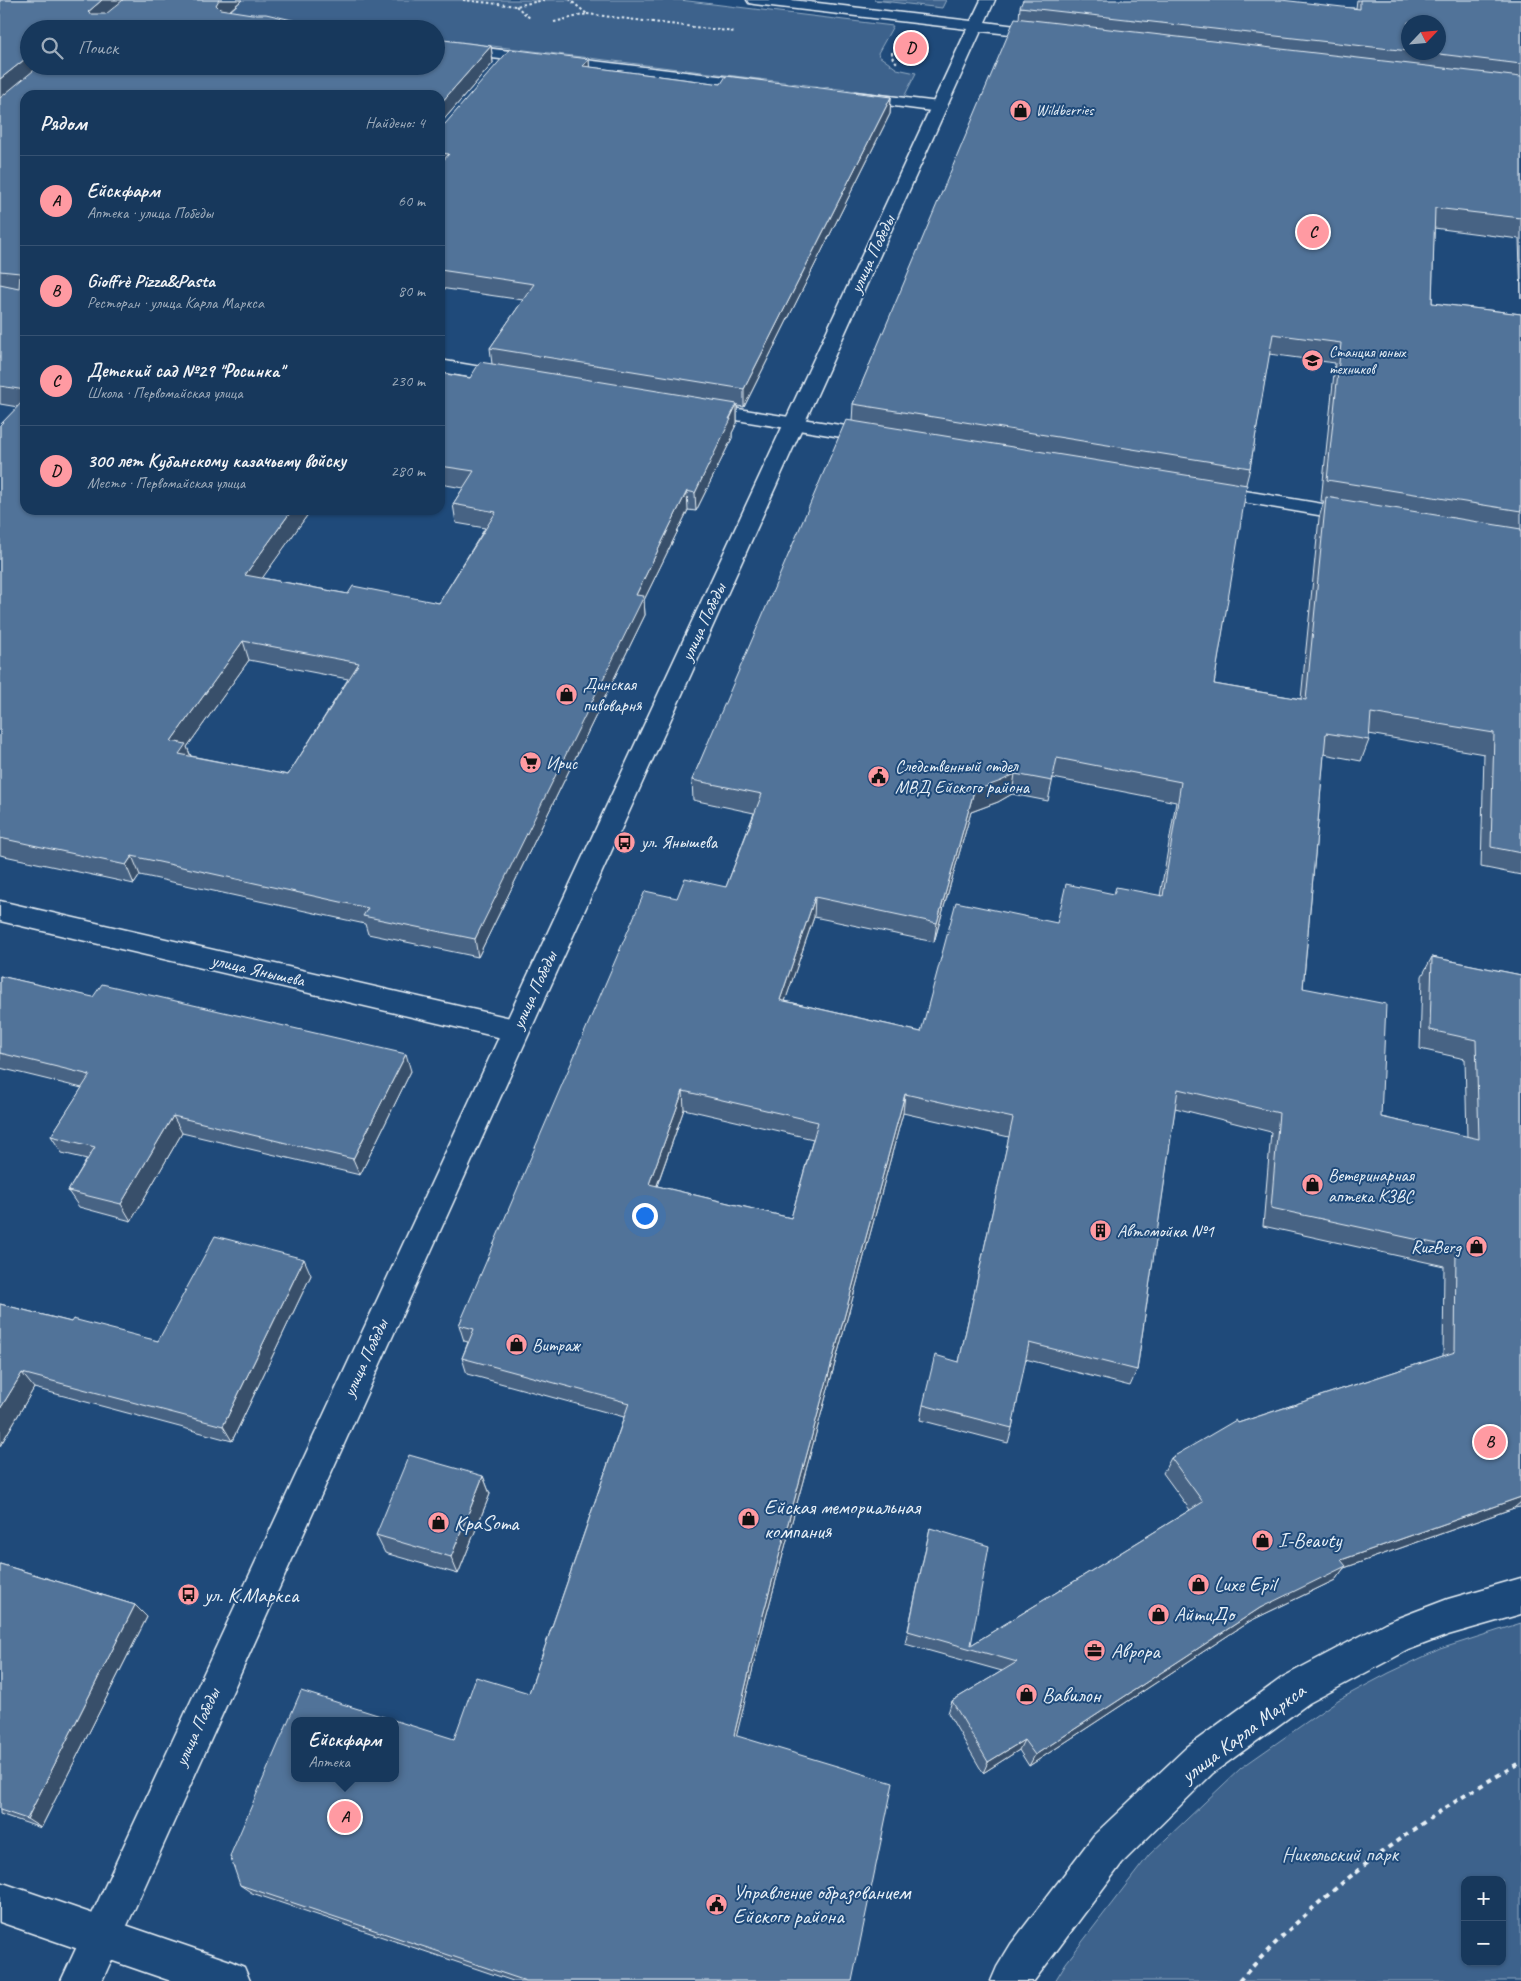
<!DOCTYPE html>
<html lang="ru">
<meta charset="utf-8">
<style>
:root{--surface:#17385c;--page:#244365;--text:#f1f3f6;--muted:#9eacbb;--line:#365272;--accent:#ff9aa2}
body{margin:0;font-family:Caveat,sans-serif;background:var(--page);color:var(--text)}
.controls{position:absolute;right:15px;bottom:15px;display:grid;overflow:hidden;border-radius:10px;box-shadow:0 1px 4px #0004}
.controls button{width:45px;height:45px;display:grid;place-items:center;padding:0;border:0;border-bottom:1px solid var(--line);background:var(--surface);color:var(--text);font:25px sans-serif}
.compass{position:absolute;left:1401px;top:15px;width:45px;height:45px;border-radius:50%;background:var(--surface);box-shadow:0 1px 4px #0004;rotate:64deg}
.you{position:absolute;left:644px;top:1215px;width:18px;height:18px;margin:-12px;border:4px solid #fff;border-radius:50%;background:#1a73e8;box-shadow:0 0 0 8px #1a73e833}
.badge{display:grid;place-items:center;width:32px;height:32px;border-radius:50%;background:var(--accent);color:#111;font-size:16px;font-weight:700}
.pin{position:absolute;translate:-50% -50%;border:2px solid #fff;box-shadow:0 1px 5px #0006}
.popup{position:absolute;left:291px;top:1717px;width:108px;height:65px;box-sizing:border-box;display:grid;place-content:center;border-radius:10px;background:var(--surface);filter:drop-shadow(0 1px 4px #0005);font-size:16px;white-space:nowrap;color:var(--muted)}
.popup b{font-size:19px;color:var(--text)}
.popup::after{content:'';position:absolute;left:50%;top:100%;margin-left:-10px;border:10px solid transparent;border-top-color:var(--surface)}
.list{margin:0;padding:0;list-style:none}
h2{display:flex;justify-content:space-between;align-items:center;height:65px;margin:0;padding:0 20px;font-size:21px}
h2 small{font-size:16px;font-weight:400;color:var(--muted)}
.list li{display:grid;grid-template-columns:32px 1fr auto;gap:15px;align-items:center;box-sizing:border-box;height:90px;padding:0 20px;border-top:1px solid var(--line)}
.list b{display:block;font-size:19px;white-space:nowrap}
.list p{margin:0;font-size:16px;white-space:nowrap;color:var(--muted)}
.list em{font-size:16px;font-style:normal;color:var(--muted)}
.icon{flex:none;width:28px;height:28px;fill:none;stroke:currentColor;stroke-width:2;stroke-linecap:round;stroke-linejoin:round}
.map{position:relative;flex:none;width:1521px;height:1981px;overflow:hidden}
.search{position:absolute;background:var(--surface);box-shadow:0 1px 4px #0004;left:20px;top:20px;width:425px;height:55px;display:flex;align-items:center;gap:12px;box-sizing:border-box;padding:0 18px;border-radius:28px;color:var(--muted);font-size:19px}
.panel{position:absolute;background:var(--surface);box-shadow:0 1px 4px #0004;left:20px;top:90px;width:425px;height:425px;border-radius:15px}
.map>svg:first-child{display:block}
.green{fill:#3c628c;stroke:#92aac2;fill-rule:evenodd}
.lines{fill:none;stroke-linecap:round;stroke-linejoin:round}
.lane-casing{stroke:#e8f1f8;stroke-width:3}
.street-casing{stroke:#e8f1f8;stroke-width:3}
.secondary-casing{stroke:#e8f1f8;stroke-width:3}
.path-far1{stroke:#e8f1f8;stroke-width:2;stroke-dasharray:2.5 2.5;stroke-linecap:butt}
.path{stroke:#e8f1f8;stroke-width:4;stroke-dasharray:5 5;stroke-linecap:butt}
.lane{fill:#1f4a7a;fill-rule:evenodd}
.street{fill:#1f4a7a;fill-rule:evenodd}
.secondary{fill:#1f4a7a;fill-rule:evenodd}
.wall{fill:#466384;stroke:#e8f1f8;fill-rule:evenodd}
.shaded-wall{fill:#39506b;stroke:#e8f1f8}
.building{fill:#517399;stroke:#e8f1f8;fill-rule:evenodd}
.labels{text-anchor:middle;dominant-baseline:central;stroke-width:4;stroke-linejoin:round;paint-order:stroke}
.far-poi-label{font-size:15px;fill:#e8f1f8;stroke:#1f4a7a;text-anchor:start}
.street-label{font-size:18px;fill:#e8f1f8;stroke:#1f4a7a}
.poi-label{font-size:18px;fill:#e8f1f8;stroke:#1f4a7a;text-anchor:start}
.near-poi-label{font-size:21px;fill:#e8f1f8;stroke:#1f4a7a;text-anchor:start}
.near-street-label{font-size:21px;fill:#e8f1f8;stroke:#1f4a7a}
.near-park-label{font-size:21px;fill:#d7e3ed;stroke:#1f4a7a}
</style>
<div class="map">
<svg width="1521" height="1981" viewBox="0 0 1521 1981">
<rect width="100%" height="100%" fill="#1f4a7a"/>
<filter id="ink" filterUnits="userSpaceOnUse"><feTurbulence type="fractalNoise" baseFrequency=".02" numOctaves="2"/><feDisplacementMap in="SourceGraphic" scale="10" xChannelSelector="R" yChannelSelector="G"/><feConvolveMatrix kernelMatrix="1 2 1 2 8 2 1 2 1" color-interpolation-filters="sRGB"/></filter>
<g filter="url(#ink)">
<g class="green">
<path d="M242,0h438l213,26 -15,27 1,3 18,13 19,4 -12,24 -468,-58v-10h-79l-129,-16z"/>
<path d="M874,0h72l-4,8z"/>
<path d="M1521,1623v358h-466l11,-18 83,-108 92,-87 97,-68 51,-27 51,-24zM1465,1880h37v82h-37z"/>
</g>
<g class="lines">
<defs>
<g id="lane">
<path d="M436,42l324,39 5,2 3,3 -3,3 -5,2 -324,-40z"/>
<path d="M855,92l84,10 6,2 2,3 -2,3 -6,2 -90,-12 -2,-3 2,-3z"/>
</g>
<g id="street">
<path d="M440,360l70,12 7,2 3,4 -3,4 -7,2 -70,-12z"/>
<path d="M701,403l177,28 7,2 3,4 -3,4 -7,2 -184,-30 -3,-4 3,-4z"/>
<path d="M1209,485l150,25 8,1 3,5 -3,5 -8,1 -157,-27 -3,-4 3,-4z"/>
<path d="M0,901l515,118 10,3 4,8 -4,8 -10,3 -515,-120z"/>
<path d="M1521,1578v36l-73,21 -40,15 -99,53 -96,70 -91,90 -88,118h-43l6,-14 14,-23 83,-109 93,-88 96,-70 102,-54 63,-24z"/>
<path d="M0,1882l230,79 14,6 6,14h-79l-171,-59z"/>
</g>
<path id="secondary" d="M747,0h45l179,21 10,-21h14l-10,22 63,8 5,1 2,3 -2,3 -5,1 -67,-7 -879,1950h-41l906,-1952 -213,-25 -5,-1z"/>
</defs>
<use href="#lane" class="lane-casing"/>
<use href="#street" class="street-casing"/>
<use href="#secondary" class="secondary-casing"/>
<g class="path-far1">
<path d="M463,0l53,6 28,-6"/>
<path d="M516,6l15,13"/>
<path d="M587,14l148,18"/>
<path d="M554,22l33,-8 -17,-14"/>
<path d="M892,52v5l5,6"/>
</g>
<path class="path" d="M1239,1981c84,-92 174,-157 282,-219"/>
<use href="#lane" class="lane"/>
<use href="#street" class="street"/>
<use href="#secondary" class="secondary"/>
</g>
<g class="wall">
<path d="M0,0h242l-12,11 -201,18v37l462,-20 2,17 -53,61v-29h-415v415h286l-49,68 86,16 91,9 46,-75 -29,-5 -3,-19 10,-16 -23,-4v-111l30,5 22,-14 -2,-16 33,-48 -83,-12v-163l5,-1 144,-65v8l132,17 170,13 -1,17 -146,293 -7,-1v17l-5,10v5l-36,73 -8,-1 -44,90 1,15 -167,342 -110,-23 -3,-10 -225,-49 -6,9 -134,-29v-430l18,-18 -18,-3zM249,660l99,19 -60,96 -97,-19 -4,-9z"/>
<path d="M1357,0h164v298l-2,-59 -85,-11 -2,75 89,11v561l-40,-8 3,-113 -115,-20v6l-8,21 -37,-7 -21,234 78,129 86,20 -2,-78 -45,-10 2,-73 10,-19 89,18v532l-7,1 -170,60 -9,12 -85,41 -221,145 -10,-16 -36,23 -35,-60 4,-12 50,-30 -97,-27 25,-116 41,117 219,-135 -27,-37 8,-15 67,-35 205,-67 1,-90 -181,-40 8,-94 -96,-24 -38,262 -7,16 -105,-27 -13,69 -4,15 -88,-23 3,-15 36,-43 50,-225 -106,-24 -143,526 -24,97 116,245h-339l-261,-88 -12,-8 214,-146 75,-46 95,-276 -157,-43 -5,-16 6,-16 -4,-1 -5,-16 218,-427 49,-11 28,-74 -61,-13 -1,-20 160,-359 1,-17 166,-385 1,-12 336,1zM1408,22l30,30h-30zM1269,354l66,9 -14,138h3l-5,17 -18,181 -87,-15 32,-200 4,-16zM1053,778l123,24 -16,94 -46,-2 -57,29 -136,109 -136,-31 29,-84 120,25 37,-130 27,-10 14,-8 36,7zM684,1109l129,30 -22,79 -134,-32z"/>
<path d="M0,976l411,95 -51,104 -178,-42 -51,88 -52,-14 -11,-16 19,-32 -25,-6 -11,-17 31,-48 -82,-20z"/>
<path d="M311,1275l-79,166 -198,-53 -34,58v-142l71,18 87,19z"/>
<path d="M483,1476l7,18 -32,80 -73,-21 -9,-18z"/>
<path d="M0,1564l135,41 12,12 -106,211 -41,-14z"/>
</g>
<g class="shaded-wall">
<path d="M102,0h24l-33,29 -5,-17z"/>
<path d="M218,0h24l-20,17 -6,-12z"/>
<path d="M491,46l2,17 -53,61v-20z"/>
<path d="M29,56v10h14l-43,35v-22z"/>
<path d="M589,59l1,17 -7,-10z"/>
<path d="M891,97l-1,17 -146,293v-18z"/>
<path d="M737,404v19l-5,10v5l-36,73 -1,-18z"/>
<path d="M687,491l1,19 -44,90 1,15 -167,342 -3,-18 161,-344z"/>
<path d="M292,510h19l-60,84 -6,-19z"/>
<path d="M243,641l6,19 -62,87 6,15 -7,11 -15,-32z"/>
<path d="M1015,774l-3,20 -14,8 -27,10 -37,130 3,-19 37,-132z"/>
<path d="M132,856l8,19 -6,9 -8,-19z"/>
<path d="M815,897l-1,20 -35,102 1,-19z"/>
<path d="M406,1054l5,17 -51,104 -7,-16z"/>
<path d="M683,1091l1,18 -33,93 -2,-18z"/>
<path d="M905,1094l-2,19 -143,526 -26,107v-11l26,-109z"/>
<path d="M173,1116l9,17 -51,88 -10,-17z"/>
<path d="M304,1259l7,16 -79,166 -9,-15z"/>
<path d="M22,1373l12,15 -34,58v-37z"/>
<path d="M483,1476l7,18 -32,80 -7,-17z"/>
<path d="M1521,1497v5l-7,6 -170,60 -9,12 -85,41 -221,145 6,-11 225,-147 81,-48z"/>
<path d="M135,1605l12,12 -106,211 -14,-9z"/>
<path d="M1024,1740l-5,10 -36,23 5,-11z"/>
</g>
<g class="building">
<path d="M0,0h102l-14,12 2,2h16l17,-14h96l-3,5 4,4 32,5h14l39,9 48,6h-324v27l-29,23z"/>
<path d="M1023,0h258l79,9v-9h161v64l-98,-12h15v-30h-30v29l-388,-44z"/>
<path d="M1015,18l506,59v141l-86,-10 -3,95 89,11v197l-194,-31 14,-137 -68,-9 -23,134 -397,-64z"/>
<path d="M436,39l55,7 -51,58v-9h-415v295l-25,-4v-102l19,4 1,-15 -20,-2v-173l39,-32h397z"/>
<path d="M510,49l79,10 -6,7 138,18 5,-8 165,21 -147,292 -254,-41 44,-64 -94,-14v-106l9,-10 -9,-1v-28l5,-1z"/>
<path d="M480,362l257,42 -8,15h2l-36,74 -8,-2 -51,104 8,1 -169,343 -112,-23 5,-8 -236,-52 -6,9 -126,-27v-413l25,-26v111h267l-47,65 103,19 5,-8 86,17 57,-91 -43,-8 21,-33 -34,-5v-93l30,5zM243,641l116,22 -71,112 -109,-21 7,-10 -15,-3z"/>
<path d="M846,420l401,65 -33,199 92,16 20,-203 195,32v324l-30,-6 3,-114 -123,-20 -2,27 -43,-7 -23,255 83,16 -5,113 98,22 -3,-99 -46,-10 2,-73 89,18v522l-180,63 5,6 -86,42 -225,147 -11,-15 -36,22 -36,-61 65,-39 -109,-31 22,-103 59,18 -18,99 232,-143 -32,-44 65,-38 2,3 217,-71 1,-104 -185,-40 8,-95 -101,-24 -41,281 -108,-27 -17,85 -89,-23 12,-50 24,7 54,-244 -108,-24 -145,532 -26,109 159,48 -41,198h-326l-286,-96 -10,-29 71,-165 153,48 22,-62 53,16 100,-290 -167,-45 12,-29 -15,-4 186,-434 32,7 8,-20 41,9 36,-93 -70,-14zM1057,758l124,24 -18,114 -47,-9 -2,7 -48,-10 -9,39 -101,-21 -35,130 -141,-32 35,-103 122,26 37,-132 27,-10 14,-7 37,7zM683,1091l135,31 -27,96 -142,-34zM295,1721h100v57h-100z"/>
<path d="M0,976l93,21 9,-13 304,70 -53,105 -180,-43 -52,88 -53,-13 27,-44 -44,-11 39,-61 -90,-22z"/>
<path d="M215,1236l89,23 -81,167 -201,-53 -22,36v-105l71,18 2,-3 85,22z"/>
<path d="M409,1455l74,21 -32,81 -75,-22z"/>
<path d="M0,1564l135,41 -108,214 -27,-9z"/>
</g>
</g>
<defs>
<symbol id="shop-disc" viewBox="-11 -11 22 22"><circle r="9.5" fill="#ff9aa2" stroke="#1f4a7a"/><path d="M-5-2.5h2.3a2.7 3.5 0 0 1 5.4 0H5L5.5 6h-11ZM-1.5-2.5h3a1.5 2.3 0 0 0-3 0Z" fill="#111"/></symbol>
<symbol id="school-disc" viewBox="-11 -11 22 22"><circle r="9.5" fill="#ff9aa2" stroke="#1f4a7a"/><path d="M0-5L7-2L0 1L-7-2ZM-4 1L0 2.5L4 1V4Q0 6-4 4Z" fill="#111"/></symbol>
<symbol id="supermarket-disc" viewBox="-11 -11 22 22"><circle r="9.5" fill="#ff9aa2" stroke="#1f4a7a"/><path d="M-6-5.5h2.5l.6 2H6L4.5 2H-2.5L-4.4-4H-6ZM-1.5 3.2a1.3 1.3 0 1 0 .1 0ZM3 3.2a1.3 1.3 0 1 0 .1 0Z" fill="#111"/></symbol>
<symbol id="civic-disc" viewBox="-11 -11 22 22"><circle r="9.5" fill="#ff9aa2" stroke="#1f4a7a"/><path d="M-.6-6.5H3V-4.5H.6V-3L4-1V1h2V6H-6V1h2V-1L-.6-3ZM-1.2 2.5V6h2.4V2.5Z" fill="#111"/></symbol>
<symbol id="bus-disc" viewBox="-11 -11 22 22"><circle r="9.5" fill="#ff9aa2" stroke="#1f4a7a"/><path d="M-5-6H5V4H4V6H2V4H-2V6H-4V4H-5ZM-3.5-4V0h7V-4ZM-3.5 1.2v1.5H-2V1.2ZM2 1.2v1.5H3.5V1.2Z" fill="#111"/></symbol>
<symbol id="building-disc" viewBox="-11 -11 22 22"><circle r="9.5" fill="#ff9aa2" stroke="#1f4a7a"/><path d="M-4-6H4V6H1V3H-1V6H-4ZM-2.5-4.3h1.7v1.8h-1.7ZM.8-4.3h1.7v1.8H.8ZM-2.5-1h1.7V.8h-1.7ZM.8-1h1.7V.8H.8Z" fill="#111"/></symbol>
<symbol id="office-disc" viewBox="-11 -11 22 22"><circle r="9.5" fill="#ff9aa2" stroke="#1f4a7a"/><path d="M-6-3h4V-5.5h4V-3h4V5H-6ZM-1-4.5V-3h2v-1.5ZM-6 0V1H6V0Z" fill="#111"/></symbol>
</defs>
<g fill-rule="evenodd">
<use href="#shop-disc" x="1008" y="98" width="25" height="25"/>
<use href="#school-disc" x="1300" y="348" width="25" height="25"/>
<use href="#shop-disc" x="554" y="682" width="25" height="25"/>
<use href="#supermarket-disc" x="518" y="750" width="25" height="25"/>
<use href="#civic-disc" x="866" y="764" width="25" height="25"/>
<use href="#bus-disc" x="612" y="830" width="25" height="25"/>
<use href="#shop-disc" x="1300" y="1172" width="25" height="25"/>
<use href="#building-disc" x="1088" y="1218" width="25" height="25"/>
<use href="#shop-disc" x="1464" y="1234" width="25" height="25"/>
<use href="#shop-disc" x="504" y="1332" width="25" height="25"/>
<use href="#shop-disc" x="736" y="1506" width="25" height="25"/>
<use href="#shop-disc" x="426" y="1510" width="25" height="25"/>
<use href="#shop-disc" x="1250" y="1528" width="25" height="25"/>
<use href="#shop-disc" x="1186" y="1572" width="25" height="25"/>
<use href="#bus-disc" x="176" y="1582" width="25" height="25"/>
<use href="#shop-disc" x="1146" y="1602" width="25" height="25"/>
<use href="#office-disc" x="1082" y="1638" width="25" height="25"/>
<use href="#shop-disc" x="1014" y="1682" width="25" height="25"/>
<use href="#civic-disc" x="704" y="1892" width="25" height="25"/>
</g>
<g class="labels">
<g class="far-poi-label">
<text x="1036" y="110">Wildberries</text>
<text x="1329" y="352">Станция юных<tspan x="1329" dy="17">техников</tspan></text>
</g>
<g class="street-label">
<text transform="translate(872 254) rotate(-65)">улица Победы</text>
<text transform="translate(703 622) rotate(-65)">улица Победы</text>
<text transform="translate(258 970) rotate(13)">улица Янышева</text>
<text transform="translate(534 990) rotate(-65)">улица Победы</text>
<text transform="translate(365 1358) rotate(-65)">улица Победы</text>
<text transform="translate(197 1727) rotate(-65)">улица Победы</text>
</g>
<g class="poi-label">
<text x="583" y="684">Динская<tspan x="583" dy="21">пивоварня</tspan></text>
<text x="546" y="763">Ирис</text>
<text x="895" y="766">Следственный отдел<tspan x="895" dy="21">МВД Ейского района</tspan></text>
<text x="641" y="842">ул. Янышева</text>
<text x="1328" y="1175">Ветеринарная<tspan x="1328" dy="21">аптека КЗВС</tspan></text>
<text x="1117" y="1231">Автомойка №1</text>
<text x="1461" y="1247" text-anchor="end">RuzBerg</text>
<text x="532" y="1345">Витраж</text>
</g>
<g class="near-poi-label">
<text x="764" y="1507">Ейская мемориальная<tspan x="764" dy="24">компания</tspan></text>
<text x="454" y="1523">КраSота</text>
<text x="1278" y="1540">I-Beauty</text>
<text x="1214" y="1584">Luxe Epil</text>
<text x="204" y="1595">ул. К.Маркса</text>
<text x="1174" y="1614">АйтиДо</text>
<text x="1111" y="1651">Аврора</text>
<text x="1042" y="1695">Вавилон</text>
<text x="733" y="1892">Управление образованием<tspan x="733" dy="24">Ейского района</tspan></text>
</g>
<g class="near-street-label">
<text transform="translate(1243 1733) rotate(-37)">улица Карла Маркса</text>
</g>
<g class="near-park-label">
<text x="1340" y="1854">Никольский парк</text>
</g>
</g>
</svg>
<div class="controls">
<button>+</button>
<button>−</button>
</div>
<svg class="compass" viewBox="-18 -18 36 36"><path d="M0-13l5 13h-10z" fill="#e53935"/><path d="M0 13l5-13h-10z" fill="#9eacbb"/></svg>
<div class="you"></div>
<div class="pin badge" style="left:345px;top:1817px">A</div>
<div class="popup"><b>Ейскфарм</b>Аптека</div>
<div class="pin badge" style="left:1490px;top:1442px">B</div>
<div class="pin badge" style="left:1313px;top:232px">C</div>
<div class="pin badge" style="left:911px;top:48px">D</div>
<div class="search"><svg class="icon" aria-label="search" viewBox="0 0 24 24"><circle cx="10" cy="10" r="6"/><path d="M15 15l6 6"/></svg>Поиск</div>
<section class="panel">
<h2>Рядом<small>Найдено: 4</small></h2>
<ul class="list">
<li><span class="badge">A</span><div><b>Ейскфарм</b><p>Аптека · улица Победы</p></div><em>60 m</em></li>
<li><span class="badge">B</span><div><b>Gioffrè Pizza&amp;Pasta</b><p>Ресторан · улица Карла Маркса</p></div><em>80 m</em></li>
<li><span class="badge">C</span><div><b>Детский сад №29 &quot;Росинка&quot;</b><p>Школа · Первомайская улица</p></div><em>230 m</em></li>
<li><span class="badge">D</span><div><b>300 лет Кубанскому казачьему войску</b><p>Место · Первомайская улица</p></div><em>280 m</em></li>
</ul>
</section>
</div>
